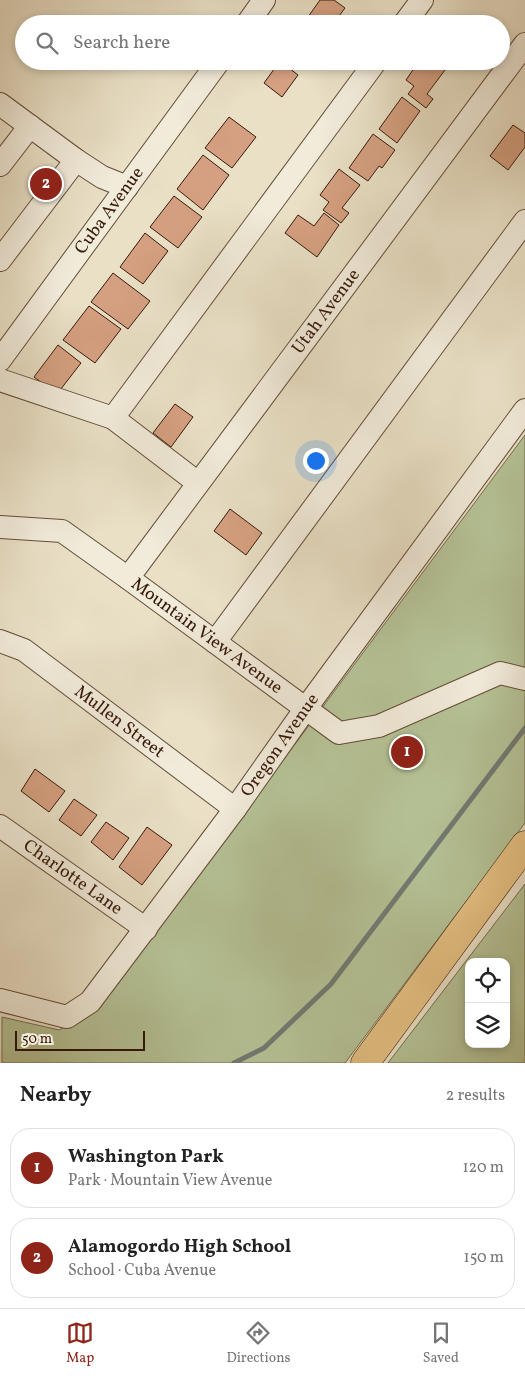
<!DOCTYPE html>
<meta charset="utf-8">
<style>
:root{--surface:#fff;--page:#f2f2f2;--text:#222;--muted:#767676;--line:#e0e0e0;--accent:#8f2418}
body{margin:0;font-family:Vollkorn,serif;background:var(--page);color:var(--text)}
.controls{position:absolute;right:15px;bottom:15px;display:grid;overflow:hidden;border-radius:10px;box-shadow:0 2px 8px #0003}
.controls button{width:45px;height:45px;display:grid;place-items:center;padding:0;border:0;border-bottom:1px solid var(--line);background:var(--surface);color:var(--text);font:25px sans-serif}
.scale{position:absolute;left:15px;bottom:12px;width:130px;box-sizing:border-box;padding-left:5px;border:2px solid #381a09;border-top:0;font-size:14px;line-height:18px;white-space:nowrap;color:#381a09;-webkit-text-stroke:4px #f1ebda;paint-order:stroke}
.you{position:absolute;left:315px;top:460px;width:18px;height:18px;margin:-12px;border:4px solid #fff;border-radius:50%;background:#1a73e8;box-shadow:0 0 0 8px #1a73e833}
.badge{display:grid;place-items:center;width:32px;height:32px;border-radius:50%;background:var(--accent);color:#fff;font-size:16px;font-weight:700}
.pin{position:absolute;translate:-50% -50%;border:2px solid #fff;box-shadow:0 1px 5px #0006}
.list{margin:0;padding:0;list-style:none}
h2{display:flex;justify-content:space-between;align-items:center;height:65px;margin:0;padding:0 20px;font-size:21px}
h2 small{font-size:16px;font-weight:400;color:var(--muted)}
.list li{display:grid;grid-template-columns:32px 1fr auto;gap:15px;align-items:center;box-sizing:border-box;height:80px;margin:0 10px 10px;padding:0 10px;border:1px solid var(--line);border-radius:20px}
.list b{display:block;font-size:19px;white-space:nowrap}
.list p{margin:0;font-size:16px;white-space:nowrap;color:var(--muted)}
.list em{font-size:16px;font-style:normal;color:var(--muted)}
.icon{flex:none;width:28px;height:28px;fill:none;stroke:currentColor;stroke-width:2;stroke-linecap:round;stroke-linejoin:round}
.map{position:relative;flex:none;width:525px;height:1063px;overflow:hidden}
.search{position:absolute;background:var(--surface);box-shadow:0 2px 8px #0003;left:15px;right:15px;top:15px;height:55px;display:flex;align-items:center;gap:12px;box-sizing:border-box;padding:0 18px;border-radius:28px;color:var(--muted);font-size:19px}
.sheet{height:245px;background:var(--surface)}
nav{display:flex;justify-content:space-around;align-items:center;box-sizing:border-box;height:70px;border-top:1px solid var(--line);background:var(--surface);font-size:14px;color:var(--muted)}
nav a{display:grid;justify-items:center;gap:2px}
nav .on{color:var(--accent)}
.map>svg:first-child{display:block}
.green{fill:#b5c296;stroke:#766e50;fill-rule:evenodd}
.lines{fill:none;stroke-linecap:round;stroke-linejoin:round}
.stream{stroke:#727b73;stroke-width:5}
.building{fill:#d5a081;stroke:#381a09}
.minor-casing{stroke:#644c38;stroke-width:24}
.major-casing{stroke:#381a09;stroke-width:29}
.minor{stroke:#f1ebda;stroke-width:22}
.major{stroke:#e4c083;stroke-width:28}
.labels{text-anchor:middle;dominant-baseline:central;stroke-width:4.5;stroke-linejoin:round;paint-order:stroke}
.street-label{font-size:18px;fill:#381a09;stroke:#f1ebda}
</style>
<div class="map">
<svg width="525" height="1063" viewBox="0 0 525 1063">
<rect width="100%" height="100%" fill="#e9e0c6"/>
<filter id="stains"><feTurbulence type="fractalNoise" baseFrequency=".004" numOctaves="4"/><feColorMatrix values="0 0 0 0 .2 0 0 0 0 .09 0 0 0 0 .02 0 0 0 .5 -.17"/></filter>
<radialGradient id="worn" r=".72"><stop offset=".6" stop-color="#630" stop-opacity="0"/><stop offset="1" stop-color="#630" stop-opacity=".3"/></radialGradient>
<g class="green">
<path d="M525,435v388l-180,240h-343v-46l57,13 39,-21z"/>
<path d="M525,884v179h-137zM469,962h37v82h-37z"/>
</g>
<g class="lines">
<path class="stream" d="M234,1063l30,-15 67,-64 194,-256"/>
</g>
<g class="building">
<path d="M320,0h14l11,8 -12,16h-30z"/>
<path d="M280,61l18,14 -16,22 -18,-14z"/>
<path d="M419,61h15l11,9 -18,24 6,5 -7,9 -18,-14 6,-8 -8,-6z"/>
<path d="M402,97l18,14 -23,32 -18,-14z"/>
<path d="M229,117l27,20 -24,31 -27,-20z"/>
<path d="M513,125l12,8v14l-17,23 -18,-14z"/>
<path d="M373,134l22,16 -13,18 -3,-2 -11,15 -19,-13z"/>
<path d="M203,155l26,20 -26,35 -26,-21z"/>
<path d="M339,169l21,16 -18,23 7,5 -8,10 -18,-13 6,-8 -9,-7z"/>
<path d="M174,196l28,21 -24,31 -28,-21z"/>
<path d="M324,213l15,12 -22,32 -32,-24 13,-18 16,11z"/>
<path d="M145,233l23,18 -25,33 -23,-17z"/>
<path d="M113,273l37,28 -22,28 -37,-27z"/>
<path d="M89,306l32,23 -26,34 -32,-23z"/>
<path d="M58,345l23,18 -24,31 -23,-17z"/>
<path d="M175,404l18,13 -22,30 -18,-14z"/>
<path d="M230,509l32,24 -16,22 -32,-24z"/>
<path d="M35,769l30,22 -16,21 -28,-21z"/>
<path d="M74,799l23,16 -16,21 -22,-16z"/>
<path d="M106,822l23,16 -16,22 -22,-18z"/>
<path d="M147,827l25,18 -30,40 -23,-18z"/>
</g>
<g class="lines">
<defs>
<g id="minor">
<path d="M247,24l17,-24"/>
<path d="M404,24l18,-24"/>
<path d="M0,104l76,56 26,17 25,10"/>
<path d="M0,165l30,-39"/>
<path d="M0,260l76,-100"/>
<path id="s1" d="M0,360l219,-299"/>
<path d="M0,380l113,38 85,65"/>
<path d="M113,418l263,-357"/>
<path id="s2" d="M0,527l62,4 66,47 211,155 40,-7 121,-53 25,6"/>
<path id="s3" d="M128,578l397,-534"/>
<path id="s4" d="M0,641l24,9 211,159"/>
<path d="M215,642l310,-421"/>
<path id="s5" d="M0,826l146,103"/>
<path id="s6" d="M0,1000l67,17 23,-15 145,-193 71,-101 219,-298"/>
</g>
<path id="major" d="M365,1063l160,-218"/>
</defs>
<use href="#minor" class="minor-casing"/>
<use href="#major" class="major-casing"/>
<use href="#minor" class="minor"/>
<use href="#major" class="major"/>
</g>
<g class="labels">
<g class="street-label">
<text stroke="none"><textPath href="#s1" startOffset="185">Cuba Avenue</textPath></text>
<text stroke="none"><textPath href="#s3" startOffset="332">Utah Avenue</textPath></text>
<text stroke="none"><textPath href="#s2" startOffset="241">Mountain View Avenue</textPath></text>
<text stroke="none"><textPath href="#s4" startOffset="145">Mullen Street</textPath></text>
<text stroke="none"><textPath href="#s6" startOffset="416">Oregon Avenue</textPath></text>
<text stroke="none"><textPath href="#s5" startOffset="89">Charlotte Lane</textPath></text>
</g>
</g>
<rect width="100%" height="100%" filter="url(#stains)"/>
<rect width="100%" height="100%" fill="url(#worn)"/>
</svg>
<div class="controls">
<button><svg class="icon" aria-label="locate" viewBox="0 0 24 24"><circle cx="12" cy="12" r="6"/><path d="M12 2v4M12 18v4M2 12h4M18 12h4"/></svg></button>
<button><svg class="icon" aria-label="layers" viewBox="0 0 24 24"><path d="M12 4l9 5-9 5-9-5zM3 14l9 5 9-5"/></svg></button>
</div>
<div class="scale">50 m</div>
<div class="you"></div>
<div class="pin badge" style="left:407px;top:752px">1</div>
<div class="pin badge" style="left:46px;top:184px">2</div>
<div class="search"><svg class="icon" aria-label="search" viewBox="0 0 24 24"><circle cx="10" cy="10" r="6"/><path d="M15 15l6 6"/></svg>Search here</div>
</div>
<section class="sheet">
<h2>Nearby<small>2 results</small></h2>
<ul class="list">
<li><span class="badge">1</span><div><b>Washington Park</b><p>Park · Mountain View Avenue</p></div><em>120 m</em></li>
<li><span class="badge">2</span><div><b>Alamogordo High School</b><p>School · Cuba Avenue</p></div><em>150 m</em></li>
</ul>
</section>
<nav>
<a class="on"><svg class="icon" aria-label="map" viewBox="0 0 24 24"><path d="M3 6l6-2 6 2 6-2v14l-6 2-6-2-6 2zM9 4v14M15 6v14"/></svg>Map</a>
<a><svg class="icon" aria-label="directions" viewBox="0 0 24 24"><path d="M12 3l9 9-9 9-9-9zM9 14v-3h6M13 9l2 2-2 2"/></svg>Directions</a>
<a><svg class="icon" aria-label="saved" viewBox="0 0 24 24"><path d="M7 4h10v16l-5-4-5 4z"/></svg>Saved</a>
</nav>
